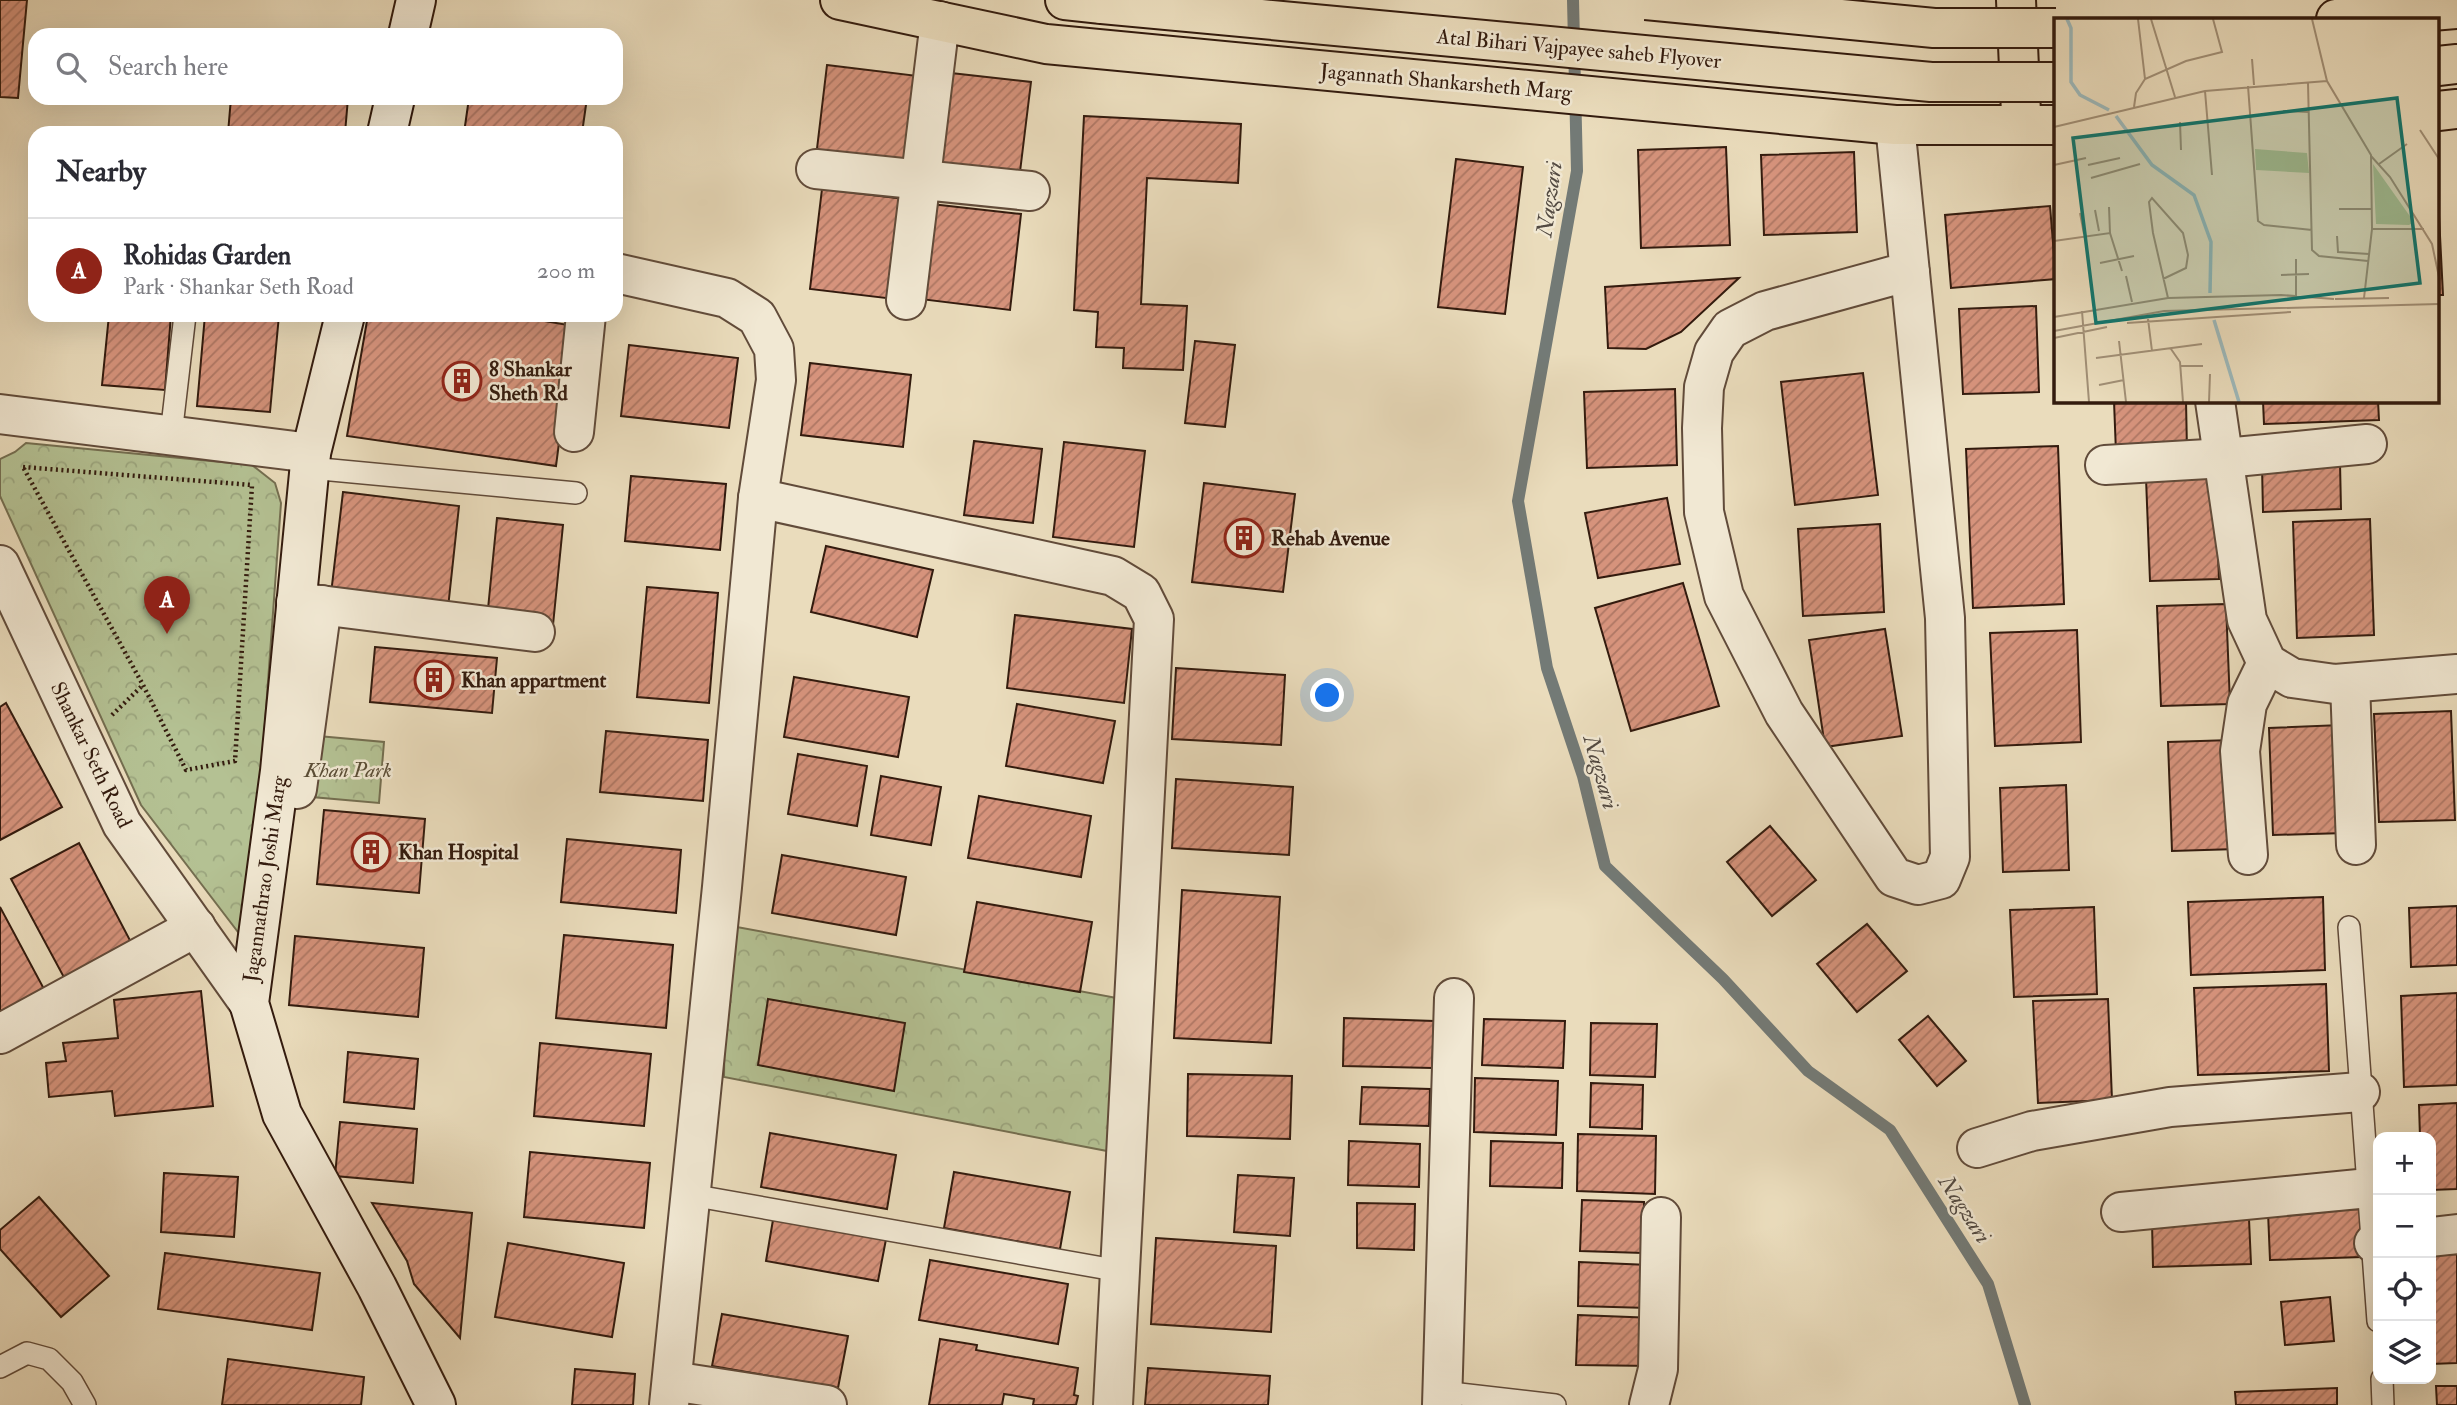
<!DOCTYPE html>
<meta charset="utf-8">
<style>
:root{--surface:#fff;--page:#f7f7f7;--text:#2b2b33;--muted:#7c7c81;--line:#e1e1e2;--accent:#8f2418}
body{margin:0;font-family:"IM FELL Double Pica",serif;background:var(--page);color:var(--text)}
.controls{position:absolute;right:21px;bottom:21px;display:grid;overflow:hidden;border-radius:14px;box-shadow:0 7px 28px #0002}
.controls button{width:63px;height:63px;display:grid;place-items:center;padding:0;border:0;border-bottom:2px solid var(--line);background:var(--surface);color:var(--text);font:35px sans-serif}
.you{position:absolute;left:1328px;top:696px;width:24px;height:24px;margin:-18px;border:5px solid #fff;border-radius:50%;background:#1a73e8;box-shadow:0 0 0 10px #1a73e833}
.badge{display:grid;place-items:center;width:46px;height:46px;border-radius:50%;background:var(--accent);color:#fff;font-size:23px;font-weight:700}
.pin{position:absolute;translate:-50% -58px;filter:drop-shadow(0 2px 4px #0008)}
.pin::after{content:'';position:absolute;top:37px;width:24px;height:21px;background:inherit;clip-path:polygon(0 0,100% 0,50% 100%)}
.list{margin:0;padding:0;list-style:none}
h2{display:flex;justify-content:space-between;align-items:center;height:91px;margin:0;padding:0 28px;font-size:30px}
h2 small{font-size:23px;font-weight:400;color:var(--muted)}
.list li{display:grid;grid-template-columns:46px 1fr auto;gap:21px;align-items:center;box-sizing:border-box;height:105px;padding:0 28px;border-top:2px solid var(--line)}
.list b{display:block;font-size:26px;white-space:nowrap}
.list p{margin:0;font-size:23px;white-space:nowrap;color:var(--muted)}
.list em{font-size:23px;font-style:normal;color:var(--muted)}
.icon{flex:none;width:38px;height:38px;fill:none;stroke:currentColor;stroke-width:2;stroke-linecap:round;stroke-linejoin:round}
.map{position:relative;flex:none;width:2457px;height:1405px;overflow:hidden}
.search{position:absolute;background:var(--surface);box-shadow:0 7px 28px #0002;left:28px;top:28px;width:595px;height:77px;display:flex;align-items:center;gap:18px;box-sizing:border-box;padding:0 24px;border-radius:21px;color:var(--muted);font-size:26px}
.panel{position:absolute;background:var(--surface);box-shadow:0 7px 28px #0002;left:28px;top:126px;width:595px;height:196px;border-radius:21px}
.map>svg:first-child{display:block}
.park{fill:url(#park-crowns);stroke:#746e50;stroke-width:2}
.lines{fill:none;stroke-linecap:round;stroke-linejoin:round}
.stream{stroke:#737a76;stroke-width:12}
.building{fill:url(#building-hatch);stroke:#331b0e;stroke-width:2}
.lane-casing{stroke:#614b3a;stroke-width:24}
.street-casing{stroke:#614b3a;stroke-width:42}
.secondary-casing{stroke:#331b0e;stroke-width:42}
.primary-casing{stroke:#331b0e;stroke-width:42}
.highway-casing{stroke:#331b0e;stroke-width:42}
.path{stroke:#331b0e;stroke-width:4.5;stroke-dasharray:2 3.5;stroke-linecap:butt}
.lane{stroke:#f1e8d3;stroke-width:21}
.street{stroke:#f1e8d3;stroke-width:38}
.secondary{stroke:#f1e8d3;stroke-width:38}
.primary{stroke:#eadcbc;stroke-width:38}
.highway{stroke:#eadcbc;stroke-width:38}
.highway-bridge-casing{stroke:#331b0e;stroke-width:42;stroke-linecap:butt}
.highway-bridge{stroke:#eadcbc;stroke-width:38}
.labels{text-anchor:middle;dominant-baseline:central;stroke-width:5;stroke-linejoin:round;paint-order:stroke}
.street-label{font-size:21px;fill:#331b0e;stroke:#f1e8d3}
.poi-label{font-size:21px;font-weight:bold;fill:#331b0e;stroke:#f1e8d3;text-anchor:start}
.park-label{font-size:21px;font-style:italic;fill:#5a4d36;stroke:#f1e8d3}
.water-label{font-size:23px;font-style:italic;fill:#534a42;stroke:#f1e8d3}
.inset-river{fill:none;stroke:#9db9bb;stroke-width:3.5}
.inset-road{fill:none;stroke:#a18f76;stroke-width:2}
.view{fill:#0f766e;fill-opacity:0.15;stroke:#0f766e;stroke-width:3.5}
.inset-edge{fill:none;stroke:#331b0e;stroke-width:3.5}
</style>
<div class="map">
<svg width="2457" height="1405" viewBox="0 0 2457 1405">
<defs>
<pattern id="park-crowns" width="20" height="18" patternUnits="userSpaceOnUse" patternTransform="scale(1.75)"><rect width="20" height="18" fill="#b4c193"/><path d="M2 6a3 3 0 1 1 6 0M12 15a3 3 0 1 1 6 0" fill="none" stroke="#9ba57e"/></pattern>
<pattern id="building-hatch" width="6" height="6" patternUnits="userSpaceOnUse" patternTransform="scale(1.75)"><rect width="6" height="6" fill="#d6937c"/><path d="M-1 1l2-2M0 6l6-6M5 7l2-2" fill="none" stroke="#ae7764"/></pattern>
</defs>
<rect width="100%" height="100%" fill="#eadcbc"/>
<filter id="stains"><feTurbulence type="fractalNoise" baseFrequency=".00286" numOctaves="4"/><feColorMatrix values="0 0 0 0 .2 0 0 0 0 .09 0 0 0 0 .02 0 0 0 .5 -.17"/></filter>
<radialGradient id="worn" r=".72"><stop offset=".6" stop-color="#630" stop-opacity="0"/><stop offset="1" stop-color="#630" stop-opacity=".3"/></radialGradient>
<g class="park">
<path d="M26,443l226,22 23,18 6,20 -19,261 -21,172 -100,-131 -141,-309v-37l15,-7z"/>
<path d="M318,736l66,6 -5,61 -67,-6z"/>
<path d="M726,925l391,73 -10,153 -383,-74z"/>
</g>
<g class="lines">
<path class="stream" d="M1573,0l4,171 -59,330 29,167 36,108 22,90 118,113 85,92 82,59 98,154 37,121"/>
</g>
<g class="building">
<path d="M0,0h27l-9,98 -18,-1z"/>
<path d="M827,65l91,11 -11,91 -91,-10z"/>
<path d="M942,72l89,10 -12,98 -89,-11z"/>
<path d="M231,98h117l-3,35h-117z"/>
<path d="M469,98h118l-5,35h-118z"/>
<path d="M1084,116l157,8 -3,59 -91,-5 -6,126 46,2 -4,64 -60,-2 1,-20 -28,-1 2,-35 -24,-2z"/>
<path d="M1726,147l4,98 -89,3 -3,-98z"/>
<path d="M1854,152l3,80 -93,3 -3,-80z"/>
<path d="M1456,159l67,8 -18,147 -67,-7z"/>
<path d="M822,189l83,10 -11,100 -84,-10z"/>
<path d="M2438,196l5,99h-5z"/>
<path d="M931,204l90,10 -11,96 -90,-11z"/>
<path d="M2050,206l6,73 -105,9 -6,-73z"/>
<path d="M1739,278l-58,54 -35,17 -38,-1 -3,-61z"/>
<path d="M2036,306l3,86 -76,2 -4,-85z"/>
<path d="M109,315h62l-6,75 -63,-5z"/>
<path d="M205,315h74l-9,97 -73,-6z"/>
<path d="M368,315h141l65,11 -18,140 -209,-30z"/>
<path d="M1195,341l40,4 -10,82 -40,-4z"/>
<path d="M629,345l109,13 -9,70 -108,-12z"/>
<path d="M810,363l101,12 -8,72 -102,-12z"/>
<path d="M1863,373l15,122 -83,10 -14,-123z"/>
<path d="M1675,389l2,76 -90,3 -3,-76z"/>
<path d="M2114,401h72l1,49 -71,3z"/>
<path d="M2263,401h115l1,19 -115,4z"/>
<path d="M974,441l68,8 -9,74 -69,-8z"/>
<path d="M1064,442l81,9 -11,96 -81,-10z"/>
<path d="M2058,446l6,158 -91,4 -7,-159z"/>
<path d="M2340,463l1,46 -78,3 -1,-46z"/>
<path d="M631,476l95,8 -6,66 -95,-9z"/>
<path d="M2215,476l4,103 -69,2 -4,-103z"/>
<path d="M1204,483l91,11 -12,98 -91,-10z"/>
<path d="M343,492l116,14 -11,102 -117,-14z"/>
<path d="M1667,498l13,66 -82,14 -13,-65z"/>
<path d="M497,518l66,7 -10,100 -66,-6z"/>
<path d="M2370,519l4,116 -77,3 -4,-116z"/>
<path d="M1880,524l4,88 -81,4 -5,-87z"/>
<path d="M826,546l107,24 -16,67 -106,-25z"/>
<path d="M1683,583l36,123 -88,25 -36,-123z"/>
<path d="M647,587l71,6 -9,110 -72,-6z"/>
<path d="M2226,604l4,100 -69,2 -4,-100z"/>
<path d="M1015,615l117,14 -8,74 -117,-15z"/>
<path d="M1885,629l17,107 -77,11 -16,-107z"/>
<path d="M2077,630l4,112 -86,4 -5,-113z"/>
<path d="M375,647l122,11 -5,55 -122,-11z"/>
<path d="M1176,668l109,7 -4,70 -109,-6z"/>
<path d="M794,677l115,20 -11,60 -114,-20z"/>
<path d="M6,703l56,104 -62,33v-133z"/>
<path d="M1017,704l98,17 -12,62 -97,-17z"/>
<path d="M2451,711l4,109 -76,2 -5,-108z"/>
<path d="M2341,725l4,108 -72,2 -4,-107z"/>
<path d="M606,731l102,9 -5,61 -103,-9z"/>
<path d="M2232,740l5,109 -65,2 -4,-109z"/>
<path d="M798,754l69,12 -10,60 -69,-12z"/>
<path d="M881,776l60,11 -10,58 -60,-10z"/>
<path d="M1176,779l117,8 -4,68 -117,-7z"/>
<path d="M2066,785l3,85 -66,2 -3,-84z"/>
<path d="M979,796l112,20 -10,61 -113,-19z"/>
<path d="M324,810l101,9 -6,74 -102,-9z"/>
<path d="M1770,826l46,54 -44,36 -45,-54z"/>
<path d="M567,839l114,11 -5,63 -115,-11z"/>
<path d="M79,843l55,105 -67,35 -56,-104z"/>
<path d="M782,855l124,22 -10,58 -124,-22z"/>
<path d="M1182,890l98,7 -9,146 -97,-5z"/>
<path d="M2323,897l2,73 -134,5 -3,-73z"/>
<path d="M977,902l115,20 -12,70 -116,-20z"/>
<path d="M2457,906v59l-46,2 -2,-59z"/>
<path d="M0,907l44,82 -44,23z"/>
<path d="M2094,907l3,87 -83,3 -4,-87z"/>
<path d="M1867,924l40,47 -50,41 -40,-48z"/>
<path d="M564,935l109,10 -7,83 -110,-10z"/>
<path d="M295,936l129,12 -6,69 -129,-12z"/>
<path d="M2326,984l3,87 -131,4 -4,-87z"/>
<path d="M201,991l12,115 -98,10 -3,-25 -63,6 -3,-34 20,-2 -3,-18 55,-5 -4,-38z"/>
<path d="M2457,993v92l-53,2 -3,-91z"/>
<path d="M768,999l137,24 -11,68 -136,-26z"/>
<path d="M2108,999l4,101 -74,3 -5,-102z"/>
<path d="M1928,1016l38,45 -29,25 -38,-46z"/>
<path d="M1344,1018l90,3 -2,47 -89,-2z"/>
<path d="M1484,1019l81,2 -2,47 -81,-3z"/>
<path d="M1591,1023l66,1 -2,53 -65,-2z"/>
<path d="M540,1043l111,11 -7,72 -110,-10z"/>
<path d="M348,1052l70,7 -4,50 -70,-7z"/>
<path d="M1188,1074l104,2 -2,63 -103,-3z"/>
<path d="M1475,1078l83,3 -2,54 -82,-3z"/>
<path d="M1591,1083l52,2 -1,44 -52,-2z"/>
<path d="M1362,1087l68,2 -1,37 -69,-2z"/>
<path d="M2457,1103v86l-26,1v-53h-11l-1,-32z"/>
<path d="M340,1122l77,7 -4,54 -78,-7z"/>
<path d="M770,1133l126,22 -9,54 -126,-22z"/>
<path d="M1578,1134l78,2 -1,58 -78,-3z"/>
<path d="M1349,1141l71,3 -1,43 -71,-2z"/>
<path d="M1491,1141l72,2 -1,45 -72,-2z"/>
<path d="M530,1152l120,11 -6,65 -120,-11z"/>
<path d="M954,1172l116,20 -10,57 -116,-21z"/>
<path d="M164,1173l74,4 -4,60 -73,-5z"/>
<path d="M1238,1175l56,3 -4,58 -56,-4z"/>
<path d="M39,1197l70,79 -48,41 -61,-68v-19z"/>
<path d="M1582,1200l62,2 -1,51 -63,-2z"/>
<path d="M372,1203l100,10 -12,125 -46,-54 -7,-23z"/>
<path d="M1357,1203l58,1 -1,46 -57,-2z"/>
<path d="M2360,1209l2,48 -92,3 -2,-48z"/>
<path d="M774,1214l113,20 -9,47 -112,-20z"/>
<path d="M2249,1219l2,45 -98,3 -1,-45z"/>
<path d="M1156,1238l120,8 -5,86 -120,-8z"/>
<path d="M508,1243l116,20 -12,74 -117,-20z"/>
<path d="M165,1253l155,20 -8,57 -154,-21z"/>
<path d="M2457,1254v109l-26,1v-109z"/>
<path d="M930,1260l138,24 -10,60 -139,-24z"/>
<path d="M1579,1262l70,3 -1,43 -70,-2z"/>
<path d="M2330,1297l4,44 -49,4 -4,-43z"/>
<path d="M722,1314l126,22 -10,52 -126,-22z"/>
<path d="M1578,1315l77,3 -2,48 -77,-1z"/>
<path d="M940,1339l37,6 -1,5 102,18 -4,27 4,1 -2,9h-43l1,-6 -30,-5 -2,11h-73z"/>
<path d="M228,1359l136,18 -3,28h-139z"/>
<path d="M1148,1368l122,8 -2,29h-123z"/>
<path d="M575,1369l60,5 -2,31h-61z"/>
<path d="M2436,1386h21v19h-20z"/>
<path d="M2337,1388v17h-101l-1,-13z"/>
</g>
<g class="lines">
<defs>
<g id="lane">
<path d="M171,435l14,-120"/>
<path d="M310,468l266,25"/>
<path d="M2349,927l29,394"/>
<path d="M691,1195l429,76"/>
<path d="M0,1367l27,-14 22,6 23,23 13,23"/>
<path d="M2382,1379l1,26"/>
<path d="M1442,1392l113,13"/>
</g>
<g id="street">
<path d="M1895,125l50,493 5,239 -9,22 -23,6 -24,-8 -110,-164 -60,-117 -20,-84 -2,-84 2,-41 10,-35 16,-23 35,-18 145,-40"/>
<path d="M816,169l214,22"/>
<path d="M616,273l111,25 30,19 17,32 2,31 -18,118 -36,389 -53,518"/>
<path d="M906,300l34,-279"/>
<path d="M2215,401l32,219 20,43 25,15 43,6 122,-10"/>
<path d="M0,414l311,39"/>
<path d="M574,432l12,-117"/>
<path d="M2105,465l120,-7 142,-14"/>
<path d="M758,498l355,78 28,17 13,26 -41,786"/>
<path d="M0,565l122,259 127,179"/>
<path d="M296,602l239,30"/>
<path d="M2350,683l6,162"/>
<path d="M297,789l25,-184"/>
<path d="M2248,855l-8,-104 7,-47 20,-41"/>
<path d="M0,1034l196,-107"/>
<path d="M1977,1148l55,-17 138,-24 190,-15"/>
<path d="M2121,1212l248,-24"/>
<path d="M2431,1237l26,-3"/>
<path d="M2374,1243l4,-1"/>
<path d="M672,1381l155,24"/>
<path d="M1442,1405l12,-407"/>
<path d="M1649,1405l9,-36 3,-152"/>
</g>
<g id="secondary">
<path d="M408,35l8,-35"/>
<path d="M387,133l8,-35"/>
<path d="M345,315l-34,138 -31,318 -31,232 33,111 95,173 59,118"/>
</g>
<g id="primary">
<path d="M840,0l206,44 849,81h161"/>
<path d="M2016,0l5,113"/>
<path d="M2438,111l19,-2"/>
</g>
<g id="highway">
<path d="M1065,0l37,4"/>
<path d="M2336,19l121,-10"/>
<path d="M2438,66l19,-2"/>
</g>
</defs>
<use href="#lane" class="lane-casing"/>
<use href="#street" class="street-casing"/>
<use href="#secondary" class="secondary-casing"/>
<use href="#primary" class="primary-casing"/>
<use href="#highway" class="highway-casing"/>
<g class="path">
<path d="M23,467l229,18 -17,276 -49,9 -43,-85z"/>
<path d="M112,715l31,-30"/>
</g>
<use href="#lane" class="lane"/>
<use href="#street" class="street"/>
<use href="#secondary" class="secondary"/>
<use href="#primary" class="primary"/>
<use href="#highway" class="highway"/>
<defs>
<g id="highway-bridge">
<path d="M1646,0l288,28h122"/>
<path d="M1102,4l829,78h125"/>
</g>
</defs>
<use href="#highway-bridge" class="highway-bridge-casing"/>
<use href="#highway-bridge" class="highway-bridge"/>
</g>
<defs>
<symbol id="building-ring" viewBox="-11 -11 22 22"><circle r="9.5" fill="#f1e8d3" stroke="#8f2418" stroke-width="1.5"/><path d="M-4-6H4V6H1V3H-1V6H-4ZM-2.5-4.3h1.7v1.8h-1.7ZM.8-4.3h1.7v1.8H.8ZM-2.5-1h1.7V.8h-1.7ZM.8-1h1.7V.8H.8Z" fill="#8f2418"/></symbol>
</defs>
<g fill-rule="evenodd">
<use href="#building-ring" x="440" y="359" width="44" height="44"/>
<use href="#building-ring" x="1222" y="516" width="44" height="44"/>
<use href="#building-ring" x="412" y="658" width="44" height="44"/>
<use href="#building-ring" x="349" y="830" width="44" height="44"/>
</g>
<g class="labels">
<g class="street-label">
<text transform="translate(1579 49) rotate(5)">Atal Bihari Vajpayee saheb Flyover</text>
<text transform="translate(1446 82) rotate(5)">Jagannath Shankarsheth Marg</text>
<text transform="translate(91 755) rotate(64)">Shankar Seth Road</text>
<text transform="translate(265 879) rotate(-82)">Jagannathrao Joshi Marg</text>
</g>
<g class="poi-label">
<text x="489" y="369">8 Shankar<tspan x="489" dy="24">Sheth Rd</tspan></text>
<text x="1271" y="538">Rehab Avenue</text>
<text x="461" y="680">Khan appartment</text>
<text x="398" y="852">Khan Hospital</text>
</g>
<g class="park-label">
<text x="348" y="770">Khan Park</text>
</g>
<g class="water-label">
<text transform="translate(1549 199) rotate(-82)">Nagzari</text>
<text transform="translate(1601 772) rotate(74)">Nagzari</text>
<text transform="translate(1965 1209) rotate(57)">Nagzari</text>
</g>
</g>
<g transform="translate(2054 18)">
<rect width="385" height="385" fill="#eadcbc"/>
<path d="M201,131l52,4 2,20 -53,-3zM319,146l41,58 -5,3 -33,-1z" fill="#b4c193"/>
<path class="inset-river" d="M13,1l4,9v54l9,13 29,15M62,98l36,49 42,30 17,47 -1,51M160,302l25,82"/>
<path class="inset-road" d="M84,1l7,60M97,1l24,78M258,1l15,62 44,74 1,74 -8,69M198,41l2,26M254,65l4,167 7,6 49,5M194,68l10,135 6,4 48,5M151,73l7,84M80,89l2,-14 9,-14 41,-18 36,-9 -9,-33M229,93l26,1M126,104l1,28M0,109l151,-36 122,-10M366,112l19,29M317,138l19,21 42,67 7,33M325,146l28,-20M0,147l32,-7M34,147l32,-7M37,160l49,-14M55,189l1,26M285,191h32M41,192l4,21M26,195l4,21M318,211h52M283,218l1,16 31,2M0,223l56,-8 12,38M242,241v37M46,245l34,-7M227,257l28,-1M72,258l6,26M109,261l23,-11 2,-13 -5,-22 -31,-35 -3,4 4,31 15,65M281,281l54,-1M28,293l7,91M0,299l114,-19 113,-3 53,4M94,301l4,32M73,305l164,-11M0,313l110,-20 275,-7M0,320l53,-11M65,323l7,61M117,331l9,13 3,40M42,340l106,-14M126,348h23M45,367l25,-5M155,384l1,-28"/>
<path class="view" d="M343,80l23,185 -324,40 -23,-185z"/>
<rect width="385" height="385" class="inset-edge"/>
</g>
<rect width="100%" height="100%" filter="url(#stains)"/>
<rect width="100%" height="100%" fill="url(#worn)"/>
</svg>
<div class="controls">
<button>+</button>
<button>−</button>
<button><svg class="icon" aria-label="locate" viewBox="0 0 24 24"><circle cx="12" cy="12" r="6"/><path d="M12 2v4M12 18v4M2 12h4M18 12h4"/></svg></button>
<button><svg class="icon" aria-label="layers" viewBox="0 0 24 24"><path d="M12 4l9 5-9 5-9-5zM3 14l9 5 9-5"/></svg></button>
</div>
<div class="you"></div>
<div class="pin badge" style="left:167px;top:634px">A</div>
<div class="search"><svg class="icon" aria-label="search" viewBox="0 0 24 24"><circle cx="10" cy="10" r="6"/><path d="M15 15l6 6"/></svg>Search here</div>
<section class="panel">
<h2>Nearby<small></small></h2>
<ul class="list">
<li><span class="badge">A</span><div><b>Rohidas Garden</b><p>Park · Shankar Seth Road</p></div><em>200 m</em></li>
</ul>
</section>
</div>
